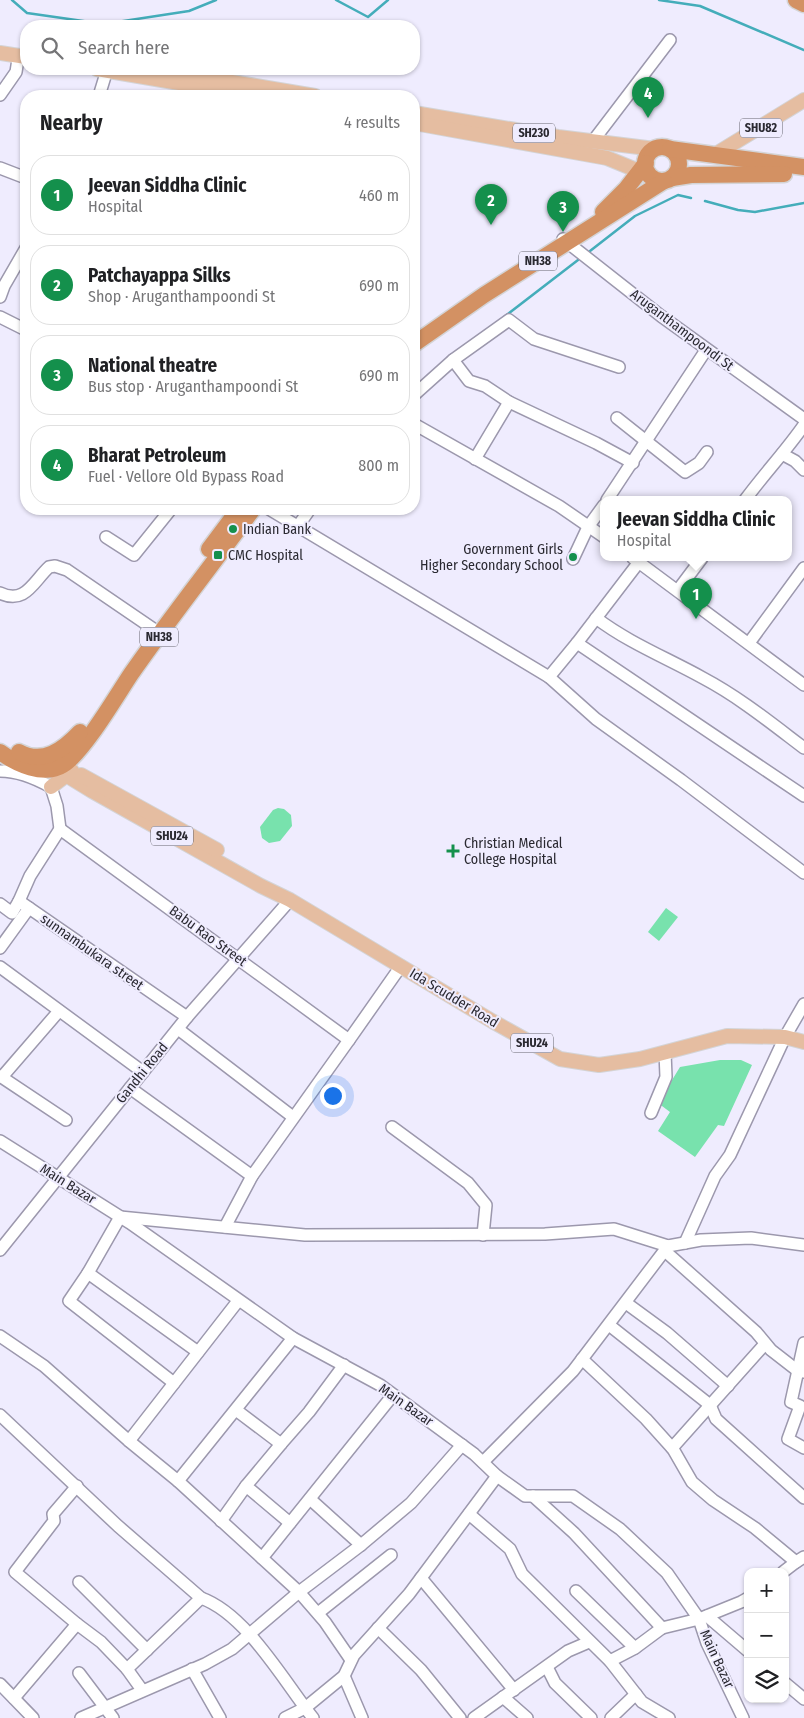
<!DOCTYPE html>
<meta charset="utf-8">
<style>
:root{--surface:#fff;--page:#f6f6f6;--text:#202124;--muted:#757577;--line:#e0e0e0;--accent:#14904c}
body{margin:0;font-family:"Fira Sans Condensed",sans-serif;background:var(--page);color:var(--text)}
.controls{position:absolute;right:15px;bottom:15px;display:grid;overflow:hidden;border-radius:10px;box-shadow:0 1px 4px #0004}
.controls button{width:45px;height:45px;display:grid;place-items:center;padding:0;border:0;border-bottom:1px solid var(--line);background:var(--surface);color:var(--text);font:25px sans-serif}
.you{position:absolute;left:332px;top:1095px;width:18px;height:18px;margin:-12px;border:4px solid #fff;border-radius:50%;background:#1a73e8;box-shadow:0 0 0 8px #1a73e833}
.badge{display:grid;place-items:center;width:32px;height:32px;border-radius:50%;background:var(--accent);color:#fff;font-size:16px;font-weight:700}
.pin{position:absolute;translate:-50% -41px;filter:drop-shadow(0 1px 2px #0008)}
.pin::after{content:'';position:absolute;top:26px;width:18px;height:15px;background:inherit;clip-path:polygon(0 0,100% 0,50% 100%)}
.popup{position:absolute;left:600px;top:496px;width:192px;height:65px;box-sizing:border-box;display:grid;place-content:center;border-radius:10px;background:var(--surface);filter:drop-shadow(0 1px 4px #0005);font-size:16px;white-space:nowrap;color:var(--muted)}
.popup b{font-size:19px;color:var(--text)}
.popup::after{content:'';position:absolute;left:50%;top:100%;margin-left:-10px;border:10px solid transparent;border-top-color:var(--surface)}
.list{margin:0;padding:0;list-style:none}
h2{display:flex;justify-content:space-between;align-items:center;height:65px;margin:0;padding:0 20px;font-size:21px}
h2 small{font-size:16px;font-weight:400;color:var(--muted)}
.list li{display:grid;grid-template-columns:32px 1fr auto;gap:15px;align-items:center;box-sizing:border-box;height:80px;margin:0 10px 10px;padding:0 10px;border:1px solid var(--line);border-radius:20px}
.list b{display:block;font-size:19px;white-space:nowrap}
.list p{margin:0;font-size:16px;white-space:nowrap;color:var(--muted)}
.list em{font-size:16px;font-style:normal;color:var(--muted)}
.icon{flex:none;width:28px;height:28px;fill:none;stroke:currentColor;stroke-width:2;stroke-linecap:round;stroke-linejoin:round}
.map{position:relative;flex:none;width:804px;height:1718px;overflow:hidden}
.search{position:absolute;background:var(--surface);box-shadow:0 1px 4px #0004;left:20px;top:20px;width:400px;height:55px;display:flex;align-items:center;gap:12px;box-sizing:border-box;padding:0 18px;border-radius:20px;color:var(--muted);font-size:19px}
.panel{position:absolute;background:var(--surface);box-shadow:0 1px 4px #0004;left:20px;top:90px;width:400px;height:425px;border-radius:20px}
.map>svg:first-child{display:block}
.green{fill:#78e2ad}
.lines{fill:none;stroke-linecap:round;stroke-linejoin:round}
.stream{stroke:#44adba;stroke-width:2.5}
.minor-casing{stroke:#9c98ad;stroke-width:14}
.major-casing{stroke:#d4d4d6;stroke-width:16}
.highway-casing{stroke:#d4d4d6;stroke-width:19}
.minor{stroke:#fff;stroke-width:11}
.major{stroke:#e5bda1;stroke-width:14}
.highway{stroke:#d39163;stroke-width:16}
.poi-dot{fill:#14904c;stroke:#efecfe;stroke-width:2}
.labels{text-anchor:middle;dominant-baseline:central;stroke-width:4;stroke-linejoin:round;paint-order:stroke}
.shield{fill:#efecfe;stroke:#65646e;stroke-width:1}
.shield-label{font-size:12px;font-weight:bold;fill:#2a2931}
.street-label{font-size:14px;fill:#2a2931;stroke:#efecfe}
.poi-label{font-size:14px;fill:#2a2931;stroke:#efecfe;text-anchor:start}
</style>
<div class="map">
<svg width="804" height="1718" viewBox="0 0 804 1718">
<rect width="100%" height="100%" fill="#efecfe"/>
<g class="green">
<path d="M278,808l6,1 7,6 1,11 -12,15 -11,2 -7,-5 -2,-11 13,-17z"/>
<path d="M666,908l12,9 -19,24 -11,-9z"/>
<path d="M720,1060h21l11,5 -28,61 -6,-1 -23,32 -37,-26 12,-19 -12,-9 22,-36z"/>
</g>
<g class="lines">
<g class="stream">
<path d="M12,0l15,13 77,11 85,-13 27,-11"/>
<path d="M336,0l32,17 20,-17"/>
<path d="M659,0l41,6 104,44"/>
<path d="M705,201l33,9 17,2 49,-9"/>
<path d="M590,251l45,-35 43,-21 13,3"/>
<path d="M504,317l74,-57"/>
</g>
<defs>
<g id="minor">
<path d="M0,95l16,-23 2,-13"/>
<path d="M99,96l8,-26"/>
<path d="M593,141l77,-101"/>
<path d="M0,168l26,10"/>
<path d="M563,239l98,77 143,103"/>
<path d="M0,297l4,-11 22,-38"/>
<path d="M0,317l26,13"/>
<path d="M453,360l16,21 16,5 24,16 -34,57"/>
<path d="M414,395l39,-35 56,-40 25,19 85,28"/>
<path d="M509,402l87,41 37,20"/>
<path d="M617,418l68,54 14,-9 8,-11"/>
<path d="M414,424l145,82 45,31"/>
<path d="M782,454l13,7 9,9"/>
<path d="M607,500l99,-150"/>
<path d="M745,500c19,-26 41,-49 59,-75"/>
<path d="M269,509l280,168 47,42 85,61 123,93"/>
<path d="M298,526l12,-17"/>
<path d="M106,537l28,18 37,-46"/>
<path d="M633,558l171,127"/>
<path d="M573,559l15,-32 16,-22"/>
<path d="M678,590l24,-32"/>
<path d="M0,593c25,12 33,-11 49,-26l6,-1 12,4 85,58"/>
<path d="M596,618c33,25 71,40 107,60 36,19 68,45 101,70"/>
<path d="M577,643l62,-81"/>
<path d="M749,643l55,-75"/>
<path d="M549,677l28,-34 227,153"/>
<path d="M0,771c19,0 35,7 51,16l6,19 3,23"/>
<path d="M19,901l11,-25 30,-47 289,211 52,-74"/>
<path d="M0,904l12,9 7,-12 168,116"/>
<path d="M0,948l29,-40"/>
<path d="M0,967l143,105"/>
<path d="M178,1029l115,88"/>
<path d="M0,1076l66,44"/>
<path d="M2,1077l57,-66"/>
<path d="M130,1088l122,88"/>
<path d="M651,1113l15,-36 -1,-25"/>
<path d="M392,1127l76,56 18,22 -3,30"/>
<path d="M0,1141l130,82 163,115 87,47 94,69 23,22 28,20h48l47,33 47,44 32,46 8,24 36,75"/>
<path d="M225,1227l27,-51 97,-136"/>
<path d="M685,1243l30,-67 15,-21 55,-118 19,-33"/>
<path d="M0,1250l187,-233 103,-117"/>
<path d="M666,1252l90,80 15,18 27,21 6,1"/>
<path d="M88,1273l-19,28 105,82"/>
<path d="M626,1303l41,30 61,53"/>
<path d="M609,1325l101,80 6,14 88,79"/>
<path d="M0,1336l44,30 85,75 109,-140"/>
<path d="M804,1343l-13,59 9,4 -12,33 16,9"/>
<path d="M198,1352l-110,-79 32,-56 185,18 240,-1 69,-5 54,17 33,-6 50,-2 53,7"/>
<path d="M582,1359l64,60 27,30 19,33 21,18 42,28 41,34 8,-5"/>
<path d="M236,1410l45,34 28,-32 35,-47"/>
<path d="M0,1415l118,111 83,72 -74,71 15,21"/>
<path d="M129,1441l49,40"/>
<path d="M281,1444l-35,42 44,37"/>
<path d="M672,1448l93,-104"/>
<path d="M483,1462l90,-91 95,-125"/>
<path d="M77,1486l-24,28 1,7 -39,51 62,52"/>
<path d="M533,1496l41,37 88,95"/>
<path d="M310,1499l51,46"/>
<path d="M469,1514l41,35 12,25 88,87 32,41 27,16"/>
<path d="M221,1521l25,-35"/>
<path d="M262,1558l131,-163"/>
<path d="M783,1572l13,-10"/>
<path d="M421,1578l93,112"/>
<path d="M79,1582l68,68"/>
<path d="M576,1591l59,57"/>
<path d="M201,1598c45,16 82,82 112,120"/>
<path d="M318,1613l73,-58"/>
<path d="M707,1616l41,35"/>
<path d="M378,1628l43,42 39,48"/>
<path d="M351,1660l-26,-38 -26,-30 62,-47 50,-42 51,-58"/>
<path d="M610,1661l25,-13 27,-20 37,-9 42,-17 7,-4"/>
<path d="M547,1667l8,16 36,35"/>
<path d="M192,1669l28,49"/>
<path d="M79,1673l34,45"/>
<path d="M344,1676l18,42"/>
<path d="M785,1683l19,16"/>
<path d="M0,1684l33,34"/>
<path d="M503,1697l24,21"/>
<path d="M14,1698l63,-74 24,18 26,27"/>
<path d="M81,1718l124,-54 27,-15 67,-57 -121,-111 115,-143"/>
<path d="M285,1718l20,-10 39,-32 10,-21 55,-61 88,-118"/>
<path d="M474,1718l94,-67 21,-9"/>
<path d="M611,1718l25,-24"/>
</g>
<g id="major">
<path d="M0,53l26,4"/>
<path d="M97,69l159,27"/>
<path d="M156,69l159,27"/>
<path d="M414,113l144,24 97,12"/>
<path d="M414,123l193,35 44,18"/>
<path d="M716,154l88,-54"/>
<path d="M48,764l44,27 169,95 29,14 202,121 68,38 39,6 41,-6 87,-23 58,1 19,5"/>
<path d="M81,775l136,75"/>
<path d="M51,787l21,-16"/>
</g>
<g id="highway">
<path d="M796,0l8,4"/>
<circle cx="662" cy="164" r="17"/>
<path d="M670,149l134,18"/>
<path d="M672,178l19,-3 93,-1"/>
<path d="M603,212l23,-23 20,-26"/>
<path d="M414,344l70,-49 180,-114"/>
<path d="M209,549l30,-40"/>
<path d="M0,752c16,12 44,25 63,13 20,-12 54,-70 68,-91 39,-56 82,-110 122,-165"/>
<path d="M19,752c24,13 44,-2 61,-20"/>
</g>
</defs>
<use href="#minor" class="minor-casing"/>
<use href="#major" class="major-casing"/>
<use href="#highway" class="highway-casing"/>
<use href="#minor" class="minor"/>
<use href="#major" class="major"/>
<use href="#highway" class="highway"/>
</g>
<g class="poi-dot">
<circle cx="233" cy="529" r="5"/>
<rect x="213" y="550" width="10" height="10" rx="2.5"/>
<circle cx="573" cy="557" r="5"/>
<path d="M450.5 843.5h5v5h5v5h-5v5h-5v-5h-5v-5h5z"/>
</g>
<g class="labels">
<g class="shield">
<rect x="740" y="118.5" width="42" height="19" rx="4"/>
<rect x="513" y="123.5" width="42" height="19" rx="4"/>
<rect x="519" y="251.5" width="38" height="19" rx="4"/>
<rect x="140" y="627.5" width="38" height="19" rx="4"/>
<rect x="151" y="826.5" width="42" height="19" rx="4"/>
<rect x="511" y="1033.5" width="42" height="19" rx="4"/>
</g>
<g class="shield-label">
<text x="761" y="128">SHU82</text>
<text x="534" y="133">SH230</text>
<text x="538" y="261">NH38</text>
<text x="159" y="637">NH38</text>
<text x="172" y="836">SHU24</text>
<text x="532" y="1043">SHU24</text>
</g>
<g class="street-label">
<text transform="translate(682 330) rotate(37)">Aruganthampoondi St</text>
<text transform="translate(208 936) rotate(36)">Babu Rao Street</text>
<text transform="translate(92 952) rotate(35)">sunnambukara street</text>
<text transform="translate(454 998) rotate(31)">Ida Scudder Road</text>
<text transform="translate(142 1073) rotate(-51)">Gandhi Road</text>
<text transform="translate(68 1184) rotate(32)">Main Bazar</text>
<text transform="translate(406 1405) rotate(35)">Main Bazar</text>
<text transform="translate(717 1659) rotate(65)">Main Bazar</text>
</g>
<g class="poi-label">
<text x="243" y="529">Indian Bank</text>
<text x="563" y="549" text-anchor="end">Government Girls<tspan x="563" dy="16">Higher Secondary School</tspan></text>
<text x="228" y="555">CMC Hospital</text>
<text x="464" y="843">Christian Medical<tspan x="464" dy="16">College Hospital</tspan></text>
</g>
</g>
</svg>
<div class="controls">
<button>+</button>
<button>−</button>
<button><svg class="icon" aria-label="layers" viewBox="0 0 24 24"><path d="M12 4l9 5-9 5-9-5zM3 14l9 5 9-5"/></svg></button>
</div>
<div class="you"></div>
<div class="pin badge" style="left:696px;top:619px">1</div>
<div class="popup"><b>Jeevan Siddha Clinic</b>Hospital</div>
<div class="pin badge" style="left:491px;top:225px">2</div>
<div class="pin badge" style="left:563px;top:232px">3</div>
<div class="pin badge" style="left:648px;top:118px">4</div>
<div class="search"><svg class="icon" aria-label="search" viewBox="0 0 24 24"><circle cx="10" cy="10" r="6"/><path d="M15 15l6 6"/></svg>Search here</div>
<section class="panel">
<h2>Nearby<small>4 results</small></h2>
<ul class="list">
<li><span class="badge">1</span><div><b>Jeevan Siddha Clinic</b><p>Hospital</p></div><em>460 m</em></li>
<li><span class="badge">2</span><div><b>Patchayappa Silks</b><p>Shop · Aruganthampoondi St</p></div><em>690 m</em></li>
<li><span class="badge">3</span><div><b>National theatre</b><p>Bus stop · Aruganthampoondi St</p></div><em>690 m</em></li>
<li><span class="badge">4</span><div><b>Bharat Petroleum</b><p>Fuel · Vellore Old Bypass Road</p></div><em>800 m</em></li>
</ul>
</section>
</div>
